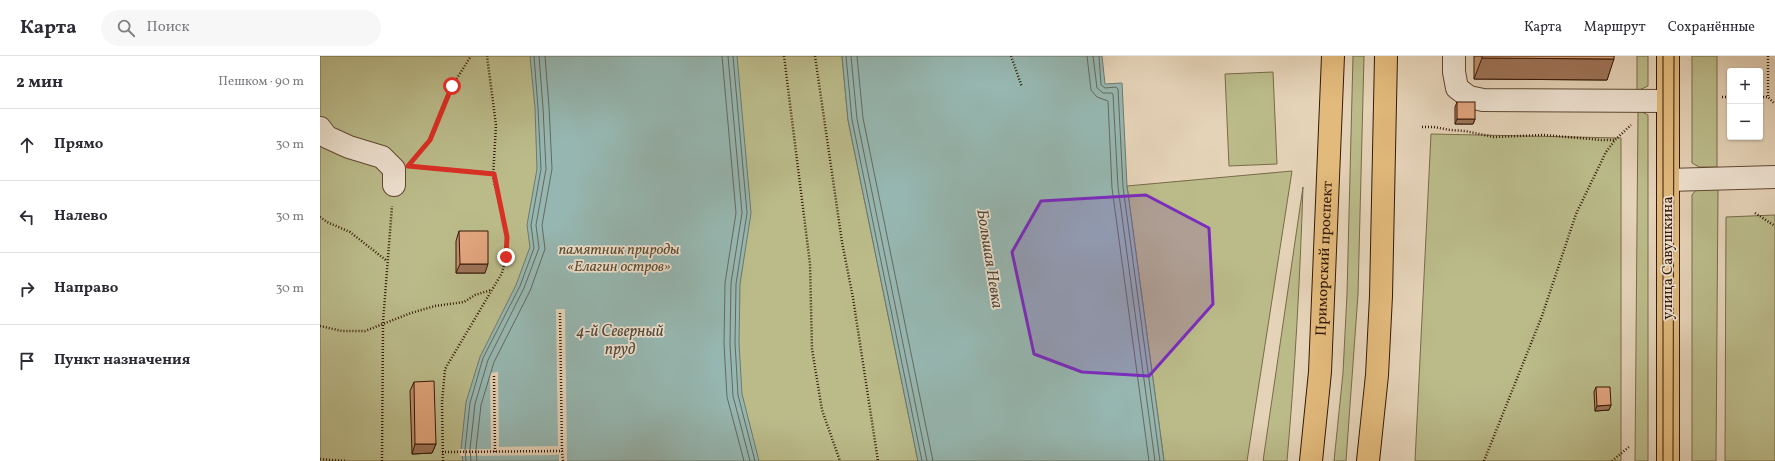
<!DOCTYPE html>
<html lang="ru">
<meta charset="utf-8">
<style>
:root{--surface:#fff;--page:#f7f7f7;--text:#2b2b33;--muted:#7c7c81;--line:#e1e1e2}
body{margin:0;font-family:Vollkorn,serif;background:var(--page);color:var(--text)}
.controls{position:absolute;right:12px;top:12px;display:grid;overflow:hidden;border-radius:4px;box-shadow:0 1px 3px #0004}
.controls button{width:36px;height:36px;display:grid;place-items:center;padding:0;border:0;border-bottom:1px solid var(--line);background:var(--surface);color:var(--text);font:20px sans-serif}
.stop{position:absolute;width:12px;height:12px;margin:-9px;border:3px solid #d93025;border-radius:50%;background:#fff}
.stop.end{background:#d93025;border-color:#fff;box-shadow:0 1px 4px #0008}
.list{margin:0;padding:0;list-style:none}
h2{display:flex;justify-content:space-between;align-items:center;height:52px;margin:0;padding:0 16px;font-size:17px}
h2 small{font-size:13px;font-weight:400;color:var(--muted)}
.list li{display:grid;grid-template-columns:26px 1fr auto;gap:12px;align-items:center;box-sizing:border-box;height:72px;padding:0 16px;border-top:1px solid var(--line)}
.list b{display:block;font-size:15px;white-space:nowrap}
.list em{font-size:13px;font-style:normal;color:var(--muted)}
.icon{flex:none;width:22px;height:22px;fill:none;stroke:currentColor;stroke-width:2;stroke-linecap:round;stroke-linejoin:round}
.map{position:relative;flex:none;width:1455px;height:405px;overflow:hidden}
header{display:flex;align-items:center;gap:24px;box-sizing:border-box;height:56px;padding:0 20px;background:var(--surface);border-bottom:1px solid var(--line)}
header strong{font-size:19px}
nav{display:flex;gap:22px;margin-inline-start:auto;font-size:14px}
.search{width:280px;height:36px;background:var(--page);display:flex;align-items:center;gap:10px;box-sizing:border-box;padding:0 14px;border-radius:22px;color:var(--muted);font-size:15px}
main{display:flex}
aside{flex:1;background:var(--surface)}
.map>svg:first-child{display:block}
.green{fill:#bbbb8a;stroke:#786a48}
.water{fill:#96b7b1;stroke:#6f786d}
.pier{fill:#e5d3b8}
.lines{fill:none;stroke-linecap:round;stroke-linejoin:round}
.shore{stroke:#66685c;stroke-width:1}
.minor-casing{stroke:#614832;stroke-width:24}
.major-casing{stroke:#351906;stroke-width:24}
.path{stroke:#351906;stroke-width:2.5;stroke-dasharray:1 2;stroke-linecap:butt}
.minor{stroke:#eee2d1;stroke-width:22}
.major{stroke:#e2ba7c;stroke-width:22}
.tram{stroke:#351906;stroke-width:1}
.wall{fill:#c28e6c;stroke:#351906}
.shaded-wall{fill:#9e7458;stroke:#351906}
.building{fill:#e2a57d;stroke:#351906}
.route{stroke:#d93025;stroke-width:5}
.marked{fill:#7b2cbf;fill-opacity:0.2;stroke:#7b2cbf;stroke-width:3;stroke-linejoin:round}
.labels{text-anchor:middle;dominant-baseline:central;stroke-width:3.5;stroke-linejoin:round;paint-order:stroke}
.park-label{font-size:15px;font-style:italic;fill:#5d4a2e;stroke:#eee2d1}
.street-label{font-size:15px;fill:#351906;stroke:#eee2d1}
.water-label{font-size:16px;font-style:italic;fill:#524839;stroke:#eee2d1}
</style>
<header>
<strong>Карта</strong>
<div class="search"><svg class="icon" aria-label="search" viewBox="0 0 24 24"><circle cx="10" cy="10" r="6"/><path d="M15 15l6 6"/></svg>Поиск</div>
<nav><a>Карта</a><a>Маршрут</a><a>Сохранённые</a></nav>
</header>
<main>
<aside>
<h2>2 мин<small>Пешком · 90 m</small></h2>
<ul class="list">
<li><svg class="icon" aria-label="ahead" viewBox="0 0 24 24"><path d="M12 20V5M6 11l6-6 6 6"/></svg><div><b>Прямо</b></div><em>30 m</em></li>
<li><svg class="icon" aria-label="left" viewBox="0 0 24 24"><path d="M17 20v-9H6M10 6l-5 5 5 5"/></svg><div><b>Налево</b></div><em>30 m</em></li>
<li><svg class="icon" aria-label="right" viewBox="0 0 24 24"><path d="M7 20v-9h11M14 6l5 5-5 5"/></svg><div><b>Направо</b></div><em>30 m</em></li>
<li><svg class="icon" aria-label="arrive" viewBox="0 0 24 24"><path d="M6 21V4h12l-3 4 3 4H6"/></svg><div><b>Пункт назначения</b></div></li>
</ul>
</aside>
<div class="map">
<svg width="1455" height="405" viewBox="0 0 1455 405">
<rect width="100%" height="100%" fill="#e5d3b8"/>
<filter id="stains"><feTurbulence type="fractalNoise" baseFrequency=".005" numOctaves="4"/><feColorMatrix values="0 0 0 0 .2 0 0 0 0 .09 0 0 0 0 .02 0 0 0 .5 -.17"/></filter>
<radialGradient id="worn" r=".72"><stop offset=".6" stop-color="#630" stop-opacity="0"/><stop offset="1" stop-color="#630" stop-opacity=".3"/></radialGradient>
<g class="green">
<path d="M0,0h522l6,64 70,341h-598z"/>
<path d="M1033,0h11l-6,238 -12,167h-12l9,-88 4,-79z"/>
<path d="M1317,0h11v30l-11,5z"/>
<path d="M1372,0h25v111h-18l-7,-4z"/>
<path d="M953,16l4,92 -48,2 -4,-92z"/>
<path d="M1318,54l10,5v346h-13z"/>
<path d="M1111,78l190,4v323h-206z"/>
<path d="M972,115l-45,290h-83l-37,-275z"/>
<path d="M983,131c-3,92 -8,183 -16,274h-24z"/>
<path d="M1398,133l-2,272h-24v-266l4,-5z"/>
<path d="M1455,159v246h-50l1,-244z"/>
</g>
<g class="water">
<path d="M210,0h207l14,157 -11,71 -1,59 3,51 17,67h-296l-2,-12 5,-47 14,-45 36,-72 14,-38 -3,-22 10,-56 -2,-61z"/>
<path d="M522,0h260l3,28 17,-1 5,103 37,275h-246l-70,-341z"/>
</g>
<path class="pier" d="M236,253h9l2,152h-8v-6l-99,1 -1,-7h32l-1,-76 8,-1 1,75 59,-1z"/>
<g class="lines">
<g class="shore">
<path d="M402,0l14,157 -11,70 -1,61 3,53 17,64"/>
<path d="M408,0l14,157 -11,70 -1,61 3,52 17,65"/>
<path d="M413,0l14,157 -11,71 -1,59 3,52 17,66"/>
<path d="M526,0l6,64 70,341"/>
<path d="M531,0l6,63 70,342"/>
<path d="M537,0l6,62 70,343"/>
<path d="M767,0l4,34 6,7 11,4 4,87 37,273"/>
<path d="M773,0l4,32 6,5h9l1,1 5,93 37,274"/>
<path d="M779,0l2,29 4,3 11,-1 2,2 5,98 37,274"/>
<path d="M146,405l-1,-12 5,-46 13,-45 37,-72 14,-38 -3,-23 10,-56 -3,-61 -4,-52"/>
<path d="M151,405l-1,-12 5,-45 13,-44 36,-72 15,-40 -3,-23 10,-56 -3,-61 -4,-52"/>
<path d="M157,405l-1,-12 5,-44 13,-43 36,-71 15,-42 -3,-24 10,-56 -3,-62 -4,-51"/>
</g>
<defs>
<g id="minor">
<path d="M1134,0v16l3,16 12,9 14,3 185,1"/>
<path d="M0,72l7,9 22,10 33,10 12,12v16"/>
<path d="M1348,124l107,-3"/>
</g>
<g id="major">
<path id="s1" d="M991,405l9,-89 13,-316"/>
<path d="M1048,405l9,-86 4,-79 5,-240"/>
<path d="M1348,405v-405"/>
</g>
</defs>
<use href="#minor" class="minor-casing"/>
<use href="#major" class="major-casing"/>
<g class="path">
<path d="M464,0l26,208 2,85 10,61 18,51"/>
<path d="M495,0l27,186 11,56 25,163"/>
<path d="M691,0l11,31"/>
<path d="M1448,0v41l7,7"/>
<path d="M1402,41h8"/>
<path d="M1440,41h8"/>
<path d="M1102,71h12l16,3 15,1 29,6 50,-2 58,5h13"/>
<path d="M93,104l17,-20 22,-54 19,-30"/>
<path d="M94,110l80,7"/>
<path d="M1435,157l20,13"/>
<path d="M0,161l7,5 23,10 37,29"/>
<path d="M240,257l2,138"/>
<path d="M0,270l22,5h23l46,-18 24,-7 29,-4 11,-7 16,-5"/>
<path d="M174,320l1,76"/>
<path d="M122,396l120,-1 1,10"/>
<path d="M0,403l27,2"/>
<path d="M62,405l1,-139 9,-116"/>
<path d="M123,405l-1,-59 3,-33 57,-96 4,-16 1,-20 -14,-60 3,-52 -9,-69"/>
<path d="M1164,405l58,-145 34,-102 30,-62 9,-12 16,-15"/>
<path d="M1292,405l18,-15"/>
</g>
<use href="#minor" class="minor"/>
<use href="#major" class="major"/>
<g class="tram">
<path d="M1343,0v405"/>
<path d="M1353,405l1,-405"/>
</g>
</g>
<g class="wall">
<path d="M1154,0h140l-7,24 -133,-1z"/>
<path d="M1137,46l18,17 -2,5h-18v-17z"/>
<path d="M139,175l26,42h-29v-32z"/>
<path d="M94,326l22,62 -4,9 -20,1 -2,-63z"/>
<path d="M1276,331l15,18 -2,5 -14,1 -1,-19z"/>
</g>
<g class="shaded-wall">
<path d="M1162,2l132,1 -7,21 -133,-1z"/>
<path d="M1137,63h18l-2,5h-18z"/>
<path d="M140,208h28l-3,9h-29z"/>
<path d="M1291,349l-2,5 -14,1 2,-5z"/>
<path d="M95,388h21l-4,9 -20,1z"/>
</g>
<g class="building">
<path d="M1162,0h132v3l-132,-1z"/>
<rect x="1137" y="46" width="18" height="17"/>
<path d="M139,175h29v33h-28z"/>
<path d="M114,325l2,63h-21l-1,-62z"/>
<path d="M1276,331h14l1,18 -14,1z"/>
</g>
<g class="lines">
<path class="route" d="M132,30l-22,54 -22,26 86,8 13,63 -1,20"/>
</g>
<path class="marked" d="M826,139l63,33 4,76 -64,72 -67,-4 -48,-18 -22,-102 29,-51z"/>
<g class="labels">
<g class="park-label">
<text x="299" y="194">памятник природы<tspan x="299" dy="17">«Елагин остров»</tspan></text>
</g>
<g class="street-label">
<text transform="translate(1348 202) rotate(-90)">улица Савушкина</text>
<text stroke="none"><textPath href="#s1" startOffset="203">Приморский проспект</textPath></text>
</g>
<g class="water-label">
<text transform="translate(669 203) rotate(81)">Большая Невка</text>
<text x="300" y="276">4-й Северный<tspan x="300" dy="18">пруд</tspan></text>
</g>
</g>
<rect width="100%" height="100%" filter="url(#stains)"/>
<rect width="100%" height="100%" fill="url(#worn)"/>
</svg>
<div class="controls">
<button>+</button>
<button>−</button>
</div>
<div class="stop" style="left:132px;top:30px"></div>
<div class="stop end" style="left:186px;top:201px"></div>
</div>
</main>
